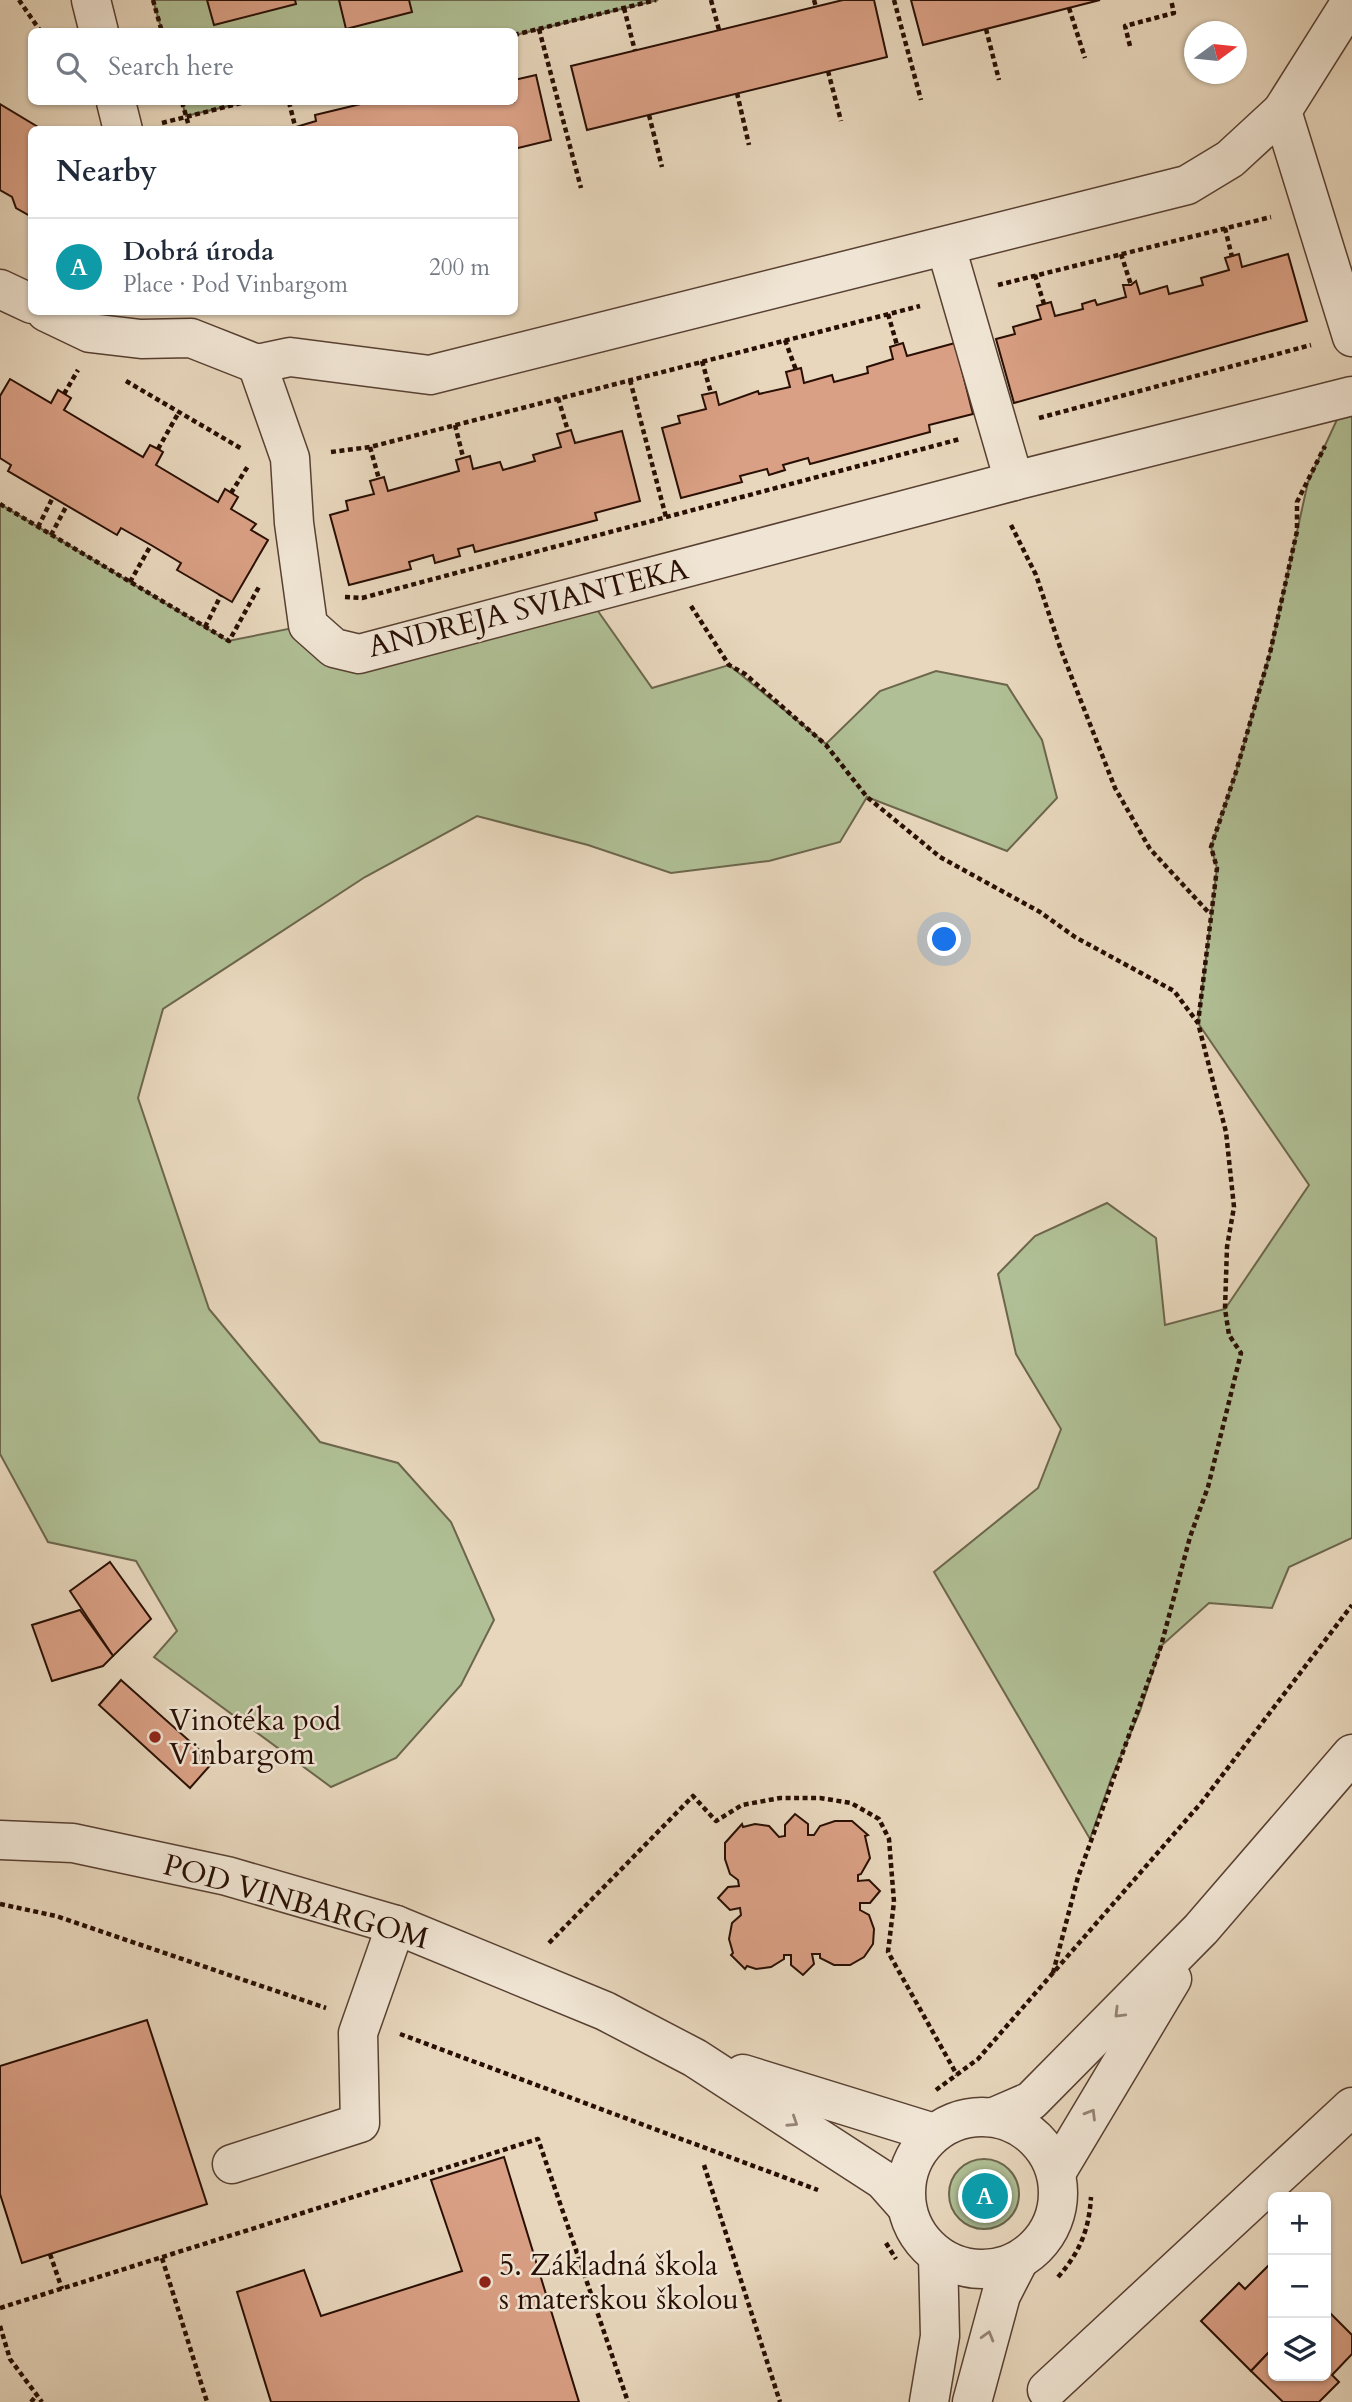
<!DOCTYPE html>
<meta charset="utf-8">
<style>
:root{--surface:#fff;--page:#f2f2f3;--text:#1f2937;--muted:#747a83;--line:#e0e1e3;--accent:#ea580c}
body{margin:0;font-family:Cardo,serif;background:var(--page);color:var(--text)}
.controls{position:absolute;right:21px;bottom:21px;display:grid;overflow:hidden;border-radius:10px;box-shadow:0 2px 5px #0004}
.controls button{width:63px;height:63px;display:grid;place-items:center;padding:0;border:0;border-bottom:2px solid var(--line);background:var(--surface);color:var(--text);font:35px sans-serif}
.compass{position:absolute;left:1184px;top:21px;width:63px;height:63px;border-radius:50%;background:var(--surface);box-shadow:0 2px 5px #0004;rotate:75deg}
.you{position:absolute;left:945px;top:940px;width:24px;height:24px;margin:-18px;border:5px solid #fff;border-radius:50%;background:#1a73e8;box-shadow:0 0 0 10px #1a73e833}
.badge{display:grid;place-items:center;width:46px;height:46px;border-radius:50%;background:var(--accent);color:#fff;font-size:23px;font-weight:700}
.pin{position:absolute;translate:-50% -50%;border:4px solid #fff;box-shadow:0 2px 7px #0006}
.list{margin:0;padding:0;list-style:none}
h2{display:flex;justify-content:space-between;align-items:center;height:91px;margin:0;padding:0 28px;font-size:30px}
h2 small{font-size:23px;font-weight:400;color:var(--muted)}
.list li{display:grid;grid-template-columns:46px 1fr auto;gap:21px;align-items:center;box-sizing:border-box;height:98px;padding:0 28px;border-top:2px solid var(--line)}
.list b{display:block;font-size:26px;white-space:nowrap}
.list p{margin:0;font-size:23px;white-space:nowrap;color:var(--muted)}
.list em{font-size:23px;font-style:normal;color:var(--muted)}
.icon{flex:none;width:38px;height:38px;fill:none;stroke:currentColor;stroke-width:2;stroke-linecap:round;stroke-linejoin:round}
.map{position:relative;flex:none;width:1352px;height:2402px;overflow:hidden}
.search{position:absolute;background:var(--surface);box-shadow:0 2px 5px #0004;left:28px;top:28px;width:490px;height:77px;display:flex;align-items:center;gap:18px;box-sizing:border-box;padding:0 24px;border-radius:10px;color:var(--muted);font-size:26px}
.panel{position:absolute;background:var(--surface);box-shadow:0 2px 5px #0004;left:28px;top:126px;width:490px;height:189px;border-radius:10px}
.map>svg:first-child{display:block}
.green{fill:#b0bf95;stroke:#6c664c;stroke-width:2}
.building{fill:#daa085;stroke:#280e03;stroke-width:2}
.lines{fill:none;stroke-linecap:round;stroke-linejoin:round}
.minor-casing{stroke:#584032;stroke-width:41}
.path{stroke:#280e03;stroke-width:4.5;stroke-dasharray:5 3.5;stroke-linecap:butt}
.minor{stroke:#f0e5d4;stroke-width:38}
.oneway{stroke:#968476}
.poi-dot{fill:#8f2418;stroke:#f0e5d4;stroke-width:2.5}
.labels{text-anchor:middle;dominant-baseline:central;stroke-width:5;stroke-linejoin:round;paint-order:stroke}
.street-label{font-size:30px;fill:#280e03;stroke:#f0e5d4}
.poi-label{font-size:30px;fill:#280e03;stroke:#f0e5d4;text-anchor:start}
</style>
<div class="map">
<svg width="1352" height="2402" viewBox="0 0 1352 2402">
<rect width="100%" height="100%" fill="#e8d7bd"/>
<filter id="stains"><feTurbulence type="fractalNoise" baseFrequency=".00286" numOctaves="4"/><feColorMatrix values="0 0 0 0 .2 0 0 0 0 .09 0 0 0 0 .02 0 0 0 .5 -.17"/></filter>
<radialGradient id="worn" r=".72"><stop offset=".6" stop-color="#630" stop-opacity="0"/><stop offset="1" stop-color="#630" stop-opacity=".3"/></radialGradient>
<g class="green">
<path d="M153,0h505l-143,35 -1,-3 -352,-1z"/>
<path d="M182,102h64l-60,14z"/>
<path d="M1352,396v1142l-63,29 -17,41 -63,-5 -48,43 -21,65 -29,68 -21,60 -156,-267 104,-84 23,-59 -45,-75 -18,-80 37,-38 72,-33 49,35 9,87 60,-16 84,-124 -111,-162 19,-155 -6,-21 25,-75 34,-119 38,-171 39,-84z"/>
<path d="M0,504l228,137 80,-16 26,23 252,-54 66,94 77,-23 97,79 54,-53 56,-20 71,14 35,55 15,58 -50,53 -140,-54 -27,45 -71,19 -98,12 -83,-28 -111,-29 -112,61 -202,132 -25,89 71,211 111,133 78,21 53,59 43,98 -33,65 -65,73 -65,29 -177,-130 23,-26 -41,-70 -88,-19 -48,-88z"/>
<circle cx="984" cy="2194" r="35"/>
</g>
<g class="building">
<path d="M207,0h88l1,4 -82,21z"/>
<path d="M339,0h70l3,12 -66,17z"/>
<path d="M843,0h31l13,57 -300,73 -16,-64z"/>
<path d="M911,0h189l-177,45z"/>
<path d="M536,75l15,65 -37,9v-19l-218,-3 20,-6 -1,-6 54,-13h145v-22z"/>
<path d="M0,104l43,26h-11v87l-16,-9 -4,-11 -12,-7z"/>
<path d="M1239,254l3,13 46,-13 19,67 -293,82 -18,-64 19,-5 -2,-7 28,-8 -4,-13 14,-4 4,14 28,-7 -1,-5 13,-4 2,5 29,-8 -3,-12h8l5,-4 4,13 27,-8 2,8 34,-9 -2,-7 28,-8 -4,-12z"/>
<path d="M903,343l4,13 48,-13 18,71 -44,11 1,7 -120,32 -2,-6 -25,7 2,5 -16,5 -2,-6 -27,7 2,6 -61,16 -19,-70 18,-5 -2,-7 28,-7 -4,-14 14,-3 3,13 39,-14 1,3 31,-7 -4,-15 15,-4 3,15 28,-8 2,7 34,-9 -1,-6 26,-8 -3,-12z"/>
<path d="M10,379l41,24 7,-13 13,8 -7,12 79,47 7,-12 8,4 5,3 -7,13 62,37 7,-13 13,8 -7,12 25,15 -5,6 17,10 -36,62 -55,-32 4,-7 -30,-18 -30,-17 -4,7 -109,-64 3,-6 -11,-7v-62z"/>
<path d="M571,430l4,13 47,-12 18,70 -45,12 2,7 -122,32 -2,-7 -15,4 2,7 -25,7 -2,-8 -24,7 2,7 -62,16 -19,-70 18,-5 -2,-9 28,-7 -4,-13 14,-4 4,14 71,-20 -3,-11 14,-4 3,13 27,-7 3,8 32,-9 -2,-6 28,-8 -4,-13z"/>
<path d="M110,1562l41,57 -38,37 -43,-65z"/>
<path d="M80,1610l33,46 -10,10 -51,15 -20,-56z"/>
<path d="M121,1680l92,82 -23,26 -91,-83z"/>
<path d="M795,1814l13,10v11h6l6,-9 15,-5h17l16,14 -3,1 5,22 -9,16 -3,1v6l11,-1 11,11 -10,12h-10v7l9,5 5,14 -1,15 -9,13 -14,8h-16l-14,-7v-4h-8l2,10 -11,11 -12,-10v-10h-7v4l-13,8 -15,2 -9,-3 -2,3 -14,-14 2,-2 -4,-14 3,-16 9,-8 -1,-7 -10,2 -12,-12 10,-11 11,-1 -1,-6 -8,-6 -5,-15v-16l17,-19 1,3 12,-3 14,2 10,11 6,-1v-11z"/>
<path d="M147,2020l60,184 -185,59 -22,-69v-128z"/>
<path d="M504,2157l75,245h-308l-34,-110 67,-22 17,46 141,-45 -31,-91z"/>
<path d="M1273,2261v87l-22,23 -50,-50 38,-38 6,6z"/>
<path d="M1326,2309l26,26v19l-20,21 7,7 -20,20h-36l-32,-31 22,-23v28h53z"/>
</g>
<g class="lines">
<defs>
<g id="minor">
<path d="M91,0l8,32"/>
<path d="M116,102l7,28"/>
<path d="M1282,111l70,226"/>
<path d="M946,247l68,234"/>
<path d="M0,289l32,15"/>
<path d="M46,312l44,21 51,6 50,-1 66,26 33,-7 140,18 757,-190 43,-26 52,-48 70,-111"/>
<path d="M257,364l33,94 4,65 14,102 26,23 25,6 655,-173 338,-85"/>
<path d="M0,1840l73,3 154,33 169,49 209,86 90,47 188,122 23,26"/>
<path d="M743,2074l191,59"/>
<circle cx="982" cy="2193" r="76"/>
<path d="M994,2117l37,-16 170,-172 151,-175"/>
<path d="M232,2164l128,-41 -2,-90 38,-108"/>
<path d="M1056,2173l116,-194"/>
<path d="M1047,2390l305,-283"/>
<path d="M929,2402l11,-66 -2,-80"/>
<path d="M972,2402l29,-107 18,-35"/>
</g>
</defs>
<use href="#minor" class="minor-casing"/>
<g class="path">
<path d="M19,0l22,32"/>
<path d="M153,0l9,32"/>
<path d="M711,0l8,30"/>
<path d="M814,0l2,7"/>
<path d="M894,0l27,100"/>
<path d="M624,8l11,43"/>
<path d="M1069,8l16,50"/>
<path d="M539,29l42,159"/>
<path d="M986,29l13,51"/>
<path d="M514,35l142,-35"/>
<path d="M1130,46l-5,-20 49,-13 -3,-13"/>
<path d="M828,71l13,50"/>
<path d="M737,93l12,52"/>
<path d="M182,102l8,28"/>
<path d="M289,102l7,28"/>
<path d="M649,115l13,52"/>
<path d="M162,123l83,-21"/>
<path d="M1225,228l7,29"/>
<path d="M1121,254l10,31"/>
<path d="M1035,275l9,29"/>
<path d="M998,285l273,-68"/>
<path d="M888,314l9,31"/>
<path d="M785,340l11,30"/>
<path d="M702,361l9,32"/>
<path d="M630,380l36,137"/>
<path d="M126,381l116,68"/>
<path d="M64,394l14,-24"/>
<path d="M558,398l10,33"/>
<path d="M1039,418l272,-73"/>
<path d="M455,425l8,32"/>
<path d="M370,447l9,32"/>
<path d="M158,449l21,-37"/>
<path d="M331,452l39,-5 550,-141"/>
<path d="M231,493l17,-27"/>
<path d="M0,504l229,137 31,-56"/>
<path d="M1011,525l25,50 25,75 54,138 35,61 60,65"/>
<path d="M38,527l15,-30"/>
<path d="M51,535l16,-30"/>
<path d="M130,582l21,-37"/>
<path d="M345,597l17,1 598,-159"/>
<path d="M691,606l38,59 16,9 81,71 41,52 73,60 100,55 35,25 99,54 24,32"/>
<path d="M205,627l16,-32"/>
<path d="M0,1904l56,12 270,92"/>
<path d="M549,1943l144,-147 23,25 26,-16 38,-7h40l31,5 28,16 10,20 5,63 -6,50 69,123"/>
<path d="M1053,1973l25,-96 83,-231 29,-109 18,-50 33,-134 -12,-18 -4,-26 2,-62 7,-40 -8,-75 -28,-109 19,-155 -6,-21 25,-75 34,-119 27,-122v-29l28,-56"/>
<path d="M400,2034l418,156"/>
<path d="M936,2090l42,-31 223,-256 151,-198"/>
<path d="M704,2165l76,237"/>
<path d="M886,2243l10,16"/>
<path d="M50,2254l12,35"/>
<path d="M162,2258l45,144"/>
<path d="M1058,2277c22,-25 31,-47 33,-80"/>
<path d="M0,2308l538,-169 90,263"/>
<path d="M0,2326l10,33 32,43"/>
<path d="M31,2402l5,-6"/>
</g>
<use href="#minor" class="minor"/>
</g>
<defs><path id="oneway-chevron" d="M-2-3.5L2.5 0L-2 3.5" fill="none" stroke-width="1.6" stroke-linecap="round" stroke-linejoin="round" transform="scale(1.75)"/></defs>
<g class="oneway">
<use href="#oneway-chevron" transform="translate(1119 2013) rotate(135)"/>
<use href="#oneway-chevron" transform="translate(1091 2114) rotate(-59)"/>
<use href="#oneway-chevron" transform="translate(793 2122) rotate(33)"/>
<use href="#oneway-chevron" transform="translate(988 2336) rotate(-74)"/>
</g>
<g class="poi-dot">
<circle cx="155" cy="1737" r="7"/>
<circle cx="485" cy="2282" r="7"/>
</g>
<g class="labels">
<g class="street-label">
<text transform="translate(528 608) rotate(-14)">ANDREJA SVIANTEKA</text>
<text transform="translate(296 1902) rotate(16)">POD VINBARGOM</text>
</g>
<g class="poi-label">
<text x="169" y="1720">Vinotéka pod<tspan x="169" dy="34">Vinbargom</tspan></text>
<text x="499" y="2265">5. Základná škola<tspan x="499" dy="34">s materskou školou</tspan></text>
</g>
</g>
<rect width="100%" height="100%" filter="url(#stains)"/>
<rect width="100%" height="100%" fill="url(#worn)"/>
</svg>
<div class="controls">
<button>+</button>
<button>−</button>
<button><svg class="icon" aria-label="layers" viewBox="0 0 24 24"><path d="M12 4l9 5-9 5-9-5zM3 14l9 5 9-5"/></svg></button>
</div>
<svg class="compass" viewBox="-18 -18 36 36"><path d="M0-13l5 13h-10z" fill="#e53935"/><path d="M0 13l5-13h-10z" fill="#747a83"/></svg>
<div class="you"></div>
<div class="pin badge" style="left:985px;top:2196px;background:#0f9aa8">A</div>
<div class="search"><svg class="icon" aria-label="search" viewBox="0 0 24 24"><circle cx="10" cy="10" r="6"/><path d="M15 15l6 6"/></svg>Search here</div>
<section class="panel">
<h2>Nearby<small></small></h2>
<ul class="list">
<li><span class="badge" style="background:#0f9aa8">A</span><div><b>Dobrá úroda</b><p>Place · Pod Vinbargom</p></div><em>200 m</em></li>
</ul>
</section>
</div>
